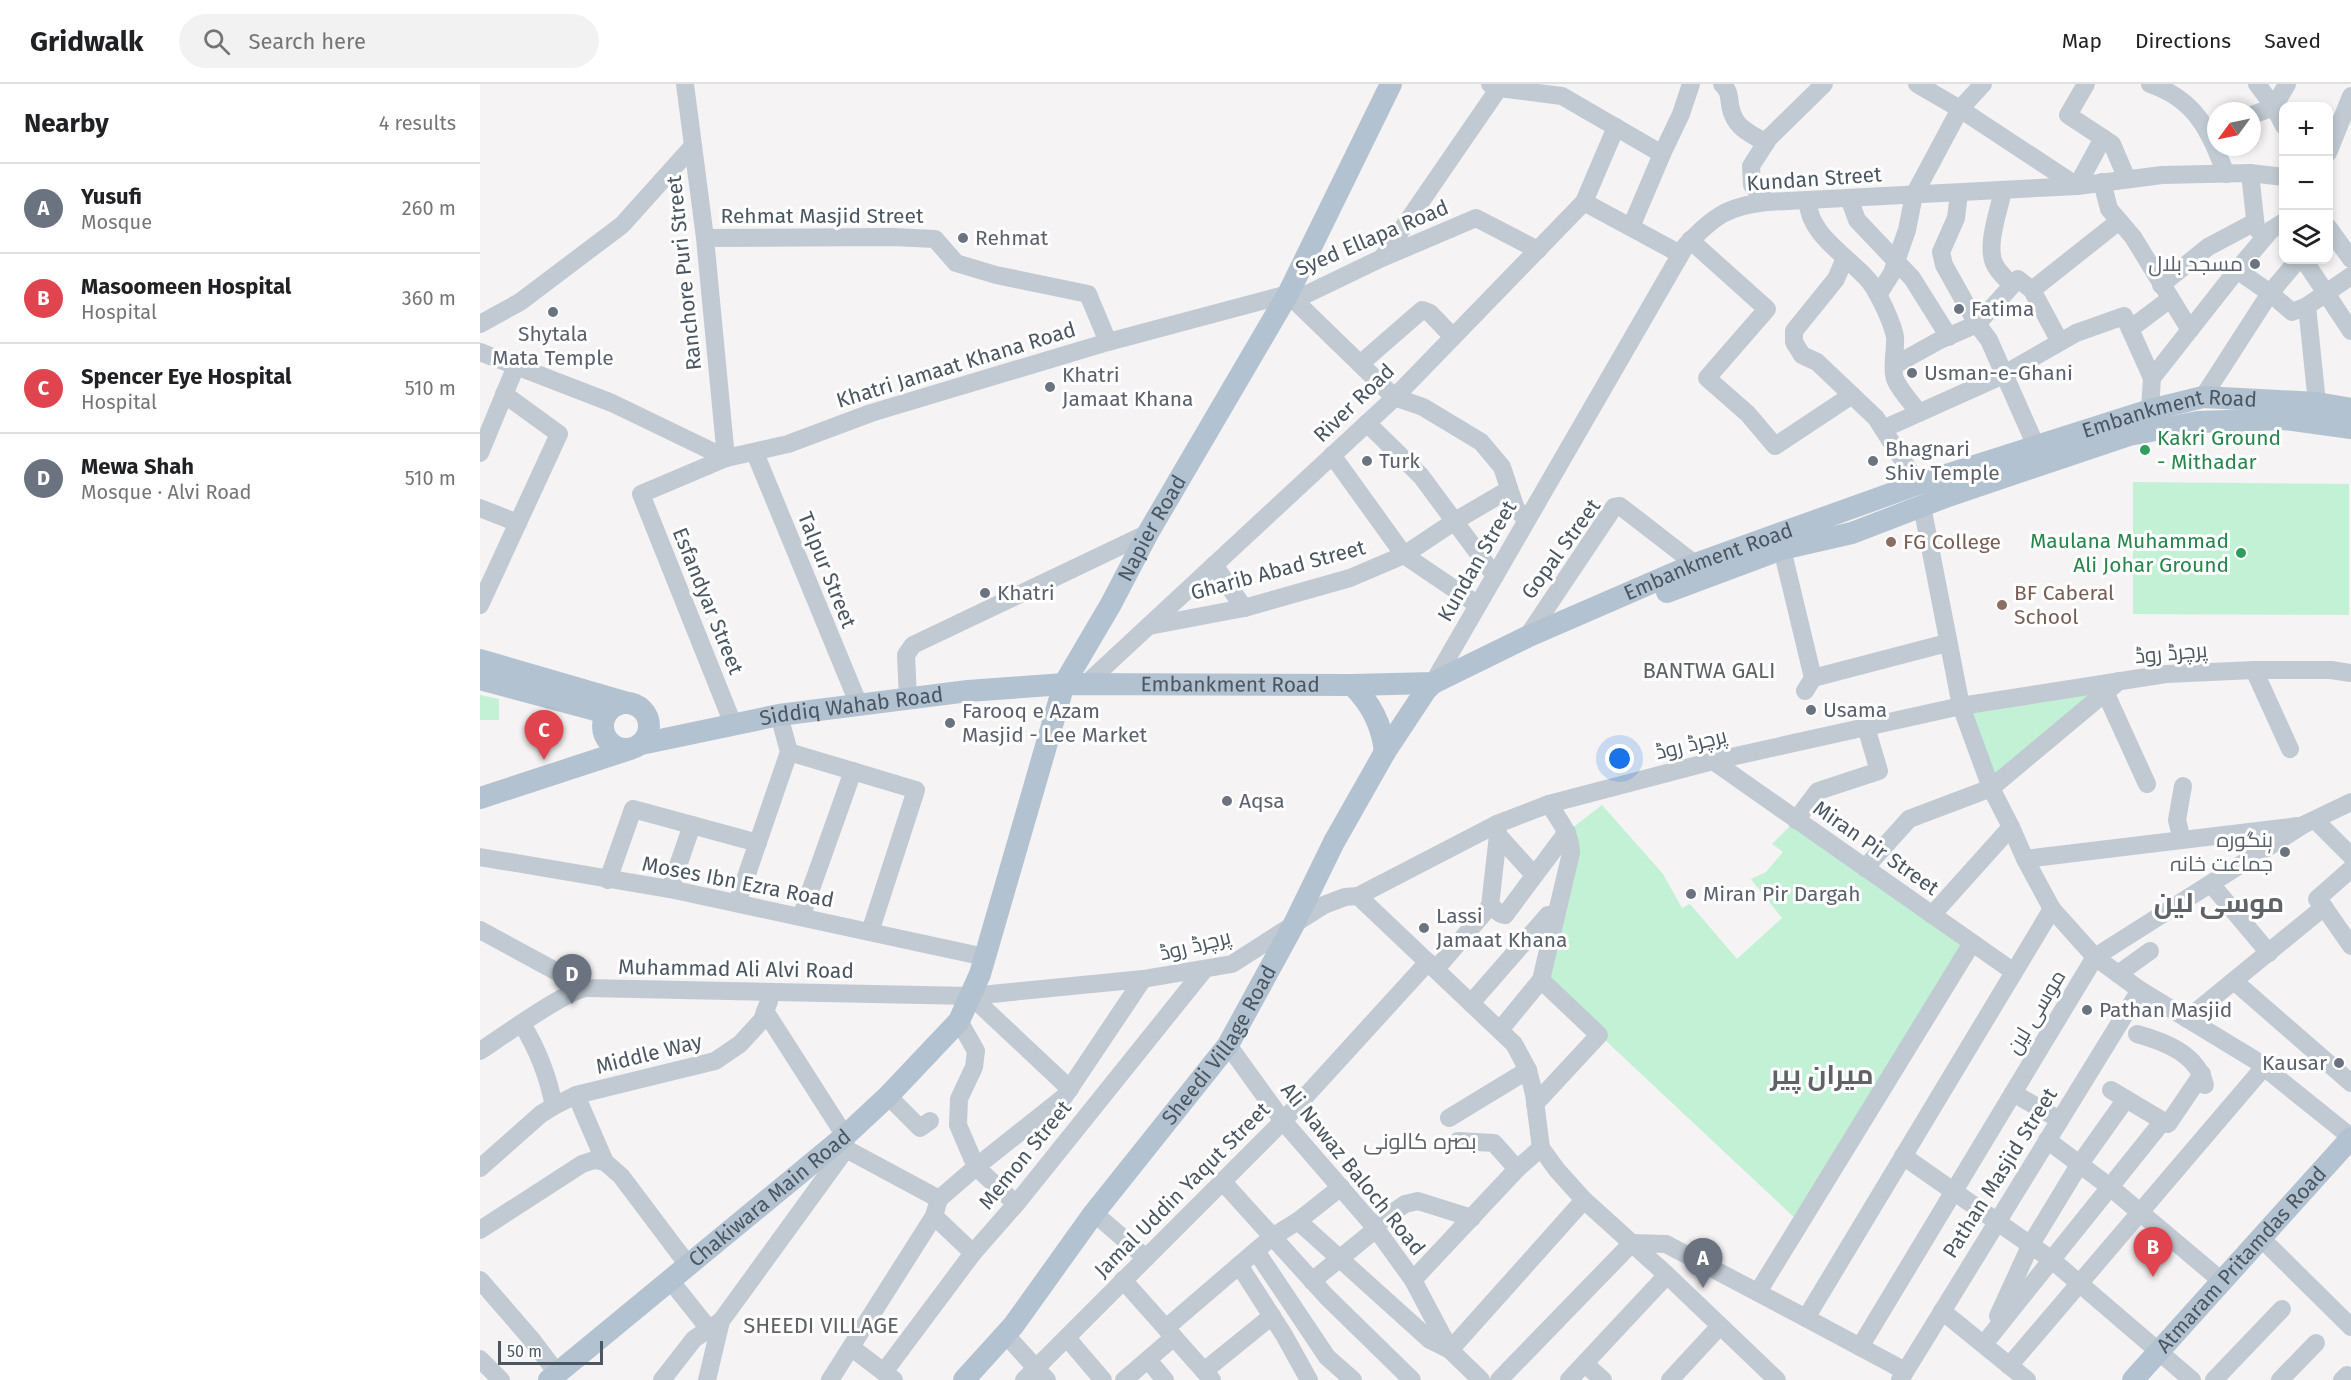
<!DOCTYPE html>
<meta charset="utf-8">
<style>
:root{--surface:#fff;--page:#f2f2f2;--text:#202124;--muted:#757577;--line:#e0e0e0;--accent:#111827}
body{margin:0;font-family:"Fira Sans",Cairo,sans-serif;background:var(--page);color:var(--text)}
.controls{position:absolute;right:18px;top:18px;display:grid;overflow:hidden;border-radius:12px;box-shadow:0 3px 9px #0003}
.controls button{width:54px;height:54px;display:grid;place-items:center;padding:0;border:0;border-bottom:2px solid var(--line);background:var(--surface);color:var(--text);font:30px sans-serif}
.compass{position:absolute;left:1727px;top:18px;width:54px;height:54px;border-radius:50%;background:var(--surface);box-shadow:0 3px 9px #0003;rotate:237deg}
.scale{position:absolute;left:18px;bottom:15px;width:105px;box-sizing:border-box;padding-left:6px;border:3px solid #4a5661;border-top:0;font-size:16px;line-height:21px;white-space:nowrap;color:#4a5661;-webkit-text-stroke:4px #fff;paint-order:stroke}
.you{position:absolute;left:1140px;top:675px;width:21px;height:21px;margin:-15px;border:4px solid #fff;border-radius:50%;background:#1a73e8;box-shadow:0 0 0 9px #1a73e833}
.badge{display:grid;place-items:center;width:39px;height:39px;border-radius:50%;background:var(--accent);color:#fff;font-size:20px;font-weight:700}
.pin{position:absolute;translate:-50% -50px;filter:drop-shadow(0 2px 3px #0008)}
.pin::after{content:'';position:absolute;top:32px;width:21px;height:18px;background:inherit;clip-path:polygon(0 0,100% 0,50% 100%)}
.list{margin:0;padding:0;list-style:none}
h2{display:flex;justify-content:space-between;align-items:center;height:78px;margin:0;padding:0 24px;font-size:26px}
h2 small{font-size:20px;font-weight:400;color:var(--muted)}
.list li{display:grid;grid-template-columns:39px 1fr auto;gap:18px;align-items:center;box-sizing:border-box;height:90px;padding:0 24px;border-top:2px solid var(--line)}
.list b{display:block;font-size:22px;white-space:nowrap}
.list p{margin:0;font-size:20px;white-space:nowrap;color:var(--muted)}
.list em{font-size:20px;font-style:normal;color:var(--muted)}
.icon{flex:none;width:33px;height:33px;fill:none;stroke:currentColor;stroke-width:2;stroke-linecap:round;stroke-linejoin:round}
.map{position:relative;flex:none;width:1871px;height:1296px;overflow:hidden}
header{display:flex;align-items:center;gap:36px;box-sizing:border-box;height:84px;padding:0 30px;background:var(--surface);border-bottom:2px solid var(--line)}
header strong{font-size:28px}
nav{display:flex;gap:33px;margin-inline-start:auto;font-size:21px}
.search{width:420px;height:54px;background:var(--page);display:flex;align-items:center;gap:15px;box-sizing:border-box;padding:0 21px;border-radius:33px;color:var(--muted);font-size:22px}
main{display:flex}
aside{flex:1;background:var(--surface)}
.map>svg:first-child{display:block}
.green{fill:#c3f1d5}
.lines{fill:none;stroke-linecap:round;stroke-linejoin:round}
.minor{stroke:#c1cad2;stroke-width:18}
.major{stroke:#b3c2d1;stroke-width:22}
.worship-dot{fill:#6b7280;stroke:#fff;stroke-width:2}
.leisure-dot{fill:#2e9e5b;stroke:#fff;stroke-width:2}
.education-dot{fill:#8d6e63;stroke:#fff;stroke-width:2}
.labels{text-anchor:middle;dominant-baseline:central;stroke-width:6;stroke-linejoin:round;paint-order:stroke}
.street-label{font-size:21px;fill:#4a5661;stroke:#fff}
.worship-label{font-size:21px;fill:#5b616d;stroke:#fff;text-anchor:start}
.leisure-label{font-size:21px;fill:#27864d;stroke:#fff;text-anchor:start}
.education-label{font-size:21px;fill:#785e54;stroke:#fff;text-anchor:start}
.neighbourhood-label{font-size:22px;fill:#5f6368;stroke:#fff}
.district-label{font-size:27px;font-weight:bold;fill:#5f6368;stroke:#fff}
</style>
<header>
<strong>Gridwalk</strong>
<div class="search"><svg class="icon" aria-label="search" viewBox="0 0 24 24"><circle cx="10" cy="10" r="6"/><path d="M15 15l6 6"/></svg>Search here</div>
<nav><a>Map</a><a>Directions</a><a>Saved</a></nav>
</header>
<main>
<aside>
<h2>Nearby<small>4 results</small></h2>
<ul class="list">
<li><span class="badge" style="background:#6b7280">A</span><div><b>Yusufi</b><p>Mosque</p></div><em>260 m</em></li>
<li><span class="badge" style="background:#e0444e">B</span><div><b>Masoomeen Hospital</b><p>Hospital</p></div><em>360 m</em></li>
<li><span class="badge" style="background:#e0444e">C</span><div><b>Spencer Eye Hospital</b><p>Hospital</p></div><em>510 m</em></li>
<li><span class="badge" style="background:#6b7280">D</span><div><b>Mewa Shah</b><p>Mosque · Alvi Road</p></div><em>510 m</em></li>
</ul>
</aside>
<div class="map">
<svg width="1871" height="1296" viewBox="0 0 1871 1296">
<rect width="100%" height="100%" fill="#f5f3f3"/>
<g class="green">
<path d="M1653,398l216,2v131l-216,-1z"/>
<path d="M1639,597l-124,94 -34,-69z"/>
<path d="M0,611l19,4v21h-19z"/>
<path d="M1122,721l61,69 19,34 8,-4 47,55 45,-41 -31,-39 15,-7 17,-20 -11,-8 24,-24 176,123 -175,277 -256,-240 26,-148z"/>
</g>
<g class="lines">
<g class="minor">
<path d="M205,0l20,154 21,220"/>
<path d="M1010,0l9,4 63,8 100,58"/>
<path d="M1242,0c11,10 5,19 11,31 5,14 20,20 33,28"/>
<path d="M1437,0l43,25 117,77 26,-48"/>
<path d="M1606,0l-18,31 44,29 15,35"/>
<path d="M1670,0c47,16 59,47 76,90"/>
<path d="M1777,0l17,23 10,19"/>
<path d="M1772,31l22,-8 13,-23"/>
<path d="M1848,69l23,-57"/>
<path d="M1770,89l6,55 4,4"/>
<path d="M1622,98l7,27 24,28 57,93"/>
<path d="M1523,106c-4,21 -17,54 -9,73 3,8 12,16 18,22"/>
<path d="M1479,109l-3,25 -15,34 3,13 33,59 12,16 47,106"/>
<path d="M1369,114l8,22 55,58 37,59"/>
<path d="M1328,116c-1,35 43,58 62,82 9,12 23,42 25,55 1,13 -4,30 0,42 5,12 17,24 24,34"/>
<path d="M1104,118l96,52"/>
<path d="M1287,118l-15,-17 -1,-19 18,-28 55,-54"/>
<path d="M1151,143l31,-73 19,-40 10,-30"/>
<path d="M1848,143l23,32"/>
<path d="M225,154l188,-1 42,2 21,24 40,12 92,19 20,48"/>
<path d="M1210,156l77,69 -60,69 41,36 27,32 77,-51"/>
<path d="M902,174l117,-170"/>
<path d="M1365,174l-9,21 -42,52v11l8,13 15,7 59,56 42,66"/>
<path d="M1824,176l47,71"/>
<path d="M1757,186l33,23 28,-33"/>
<path d="M1681,201l47,-38 47,-25"/>
<path d="M1552,206l28,52"/>
<path d="M808,210l106,103 29,10 58,35 21,25 14,42 11,10"/>
<path d="M1398,211l14,-22 15,-43 7,-35 46,-86 23,-25"/>
<path d="M0,240l40,-22 102,-77 71,-79"/>
<path d="M0,268l132,51 114,55"/>
<path d="M880,280l62,-54 8,3 23,24"/>
<path d="M1415,281l45,-25 37,-16 41,-45 14,11 87,-69"/>
<path d="M1672,294l-22,-49 40,-30"/>
<path d="M1723,313l67,-104 22,19 15,-6"/>
<path d="M1837,319l-10,-97 44,-30"/>
<path d="M1670,326l2,-32 85,-108 34,-40 13,-8"/>
<path d="M887,339l54,53 74,100"/>
<path d="M1403,345l116,-52 77,-44 48,-17 6,13"/>
<path d="M0,369l36,-87"/>
<path d="M275,369l104,252"/>
<path d="M852,371l72,100 74,50"/>
<path d="M1442,422l39,200 30,82 20,39 14,32 27,50 43,48 45,33 115,70 96,77"/>
<path d="M0,424l38,15"/>
<path d="M1302,465l31,129 -8,13"/>
<path d="M734,481l30,43"/>
<path d="M0,521l79,-171 -55,-40"/>
<path d="M669,542l95,-18 106,-30 54,-23 51,-34 53,-31"/>
<path d="M1047,553l87,-130 6,-1 75,58"/>
<path d="M1774,586l36,79"/>
<path d="M1333,594l134,-35"/>
<path d="M953,599l253,-438c28,-28 40,-39 81,-43l310,-16 85,-11 88,-2 34,4"/>
<path d="M606,600l305,-283 193,-199 32,-75"/>
<path d="M1626,610l41,90"/>
<path d="M428,614l-2,-43 7,-10 235,-112"/>
<path d="M253,640l-92,-230 85,-36 62,-14 83,-31 237,-71 180,-48 17,1 77,-37 94,-40 62,32"/>
<path d="M309,668l127,38 -46,142"/>
<path d="M1233,677l301,211"/>
<path d="M1316,736l22,-29 61,-20 -13,-44"/>
<path d="M1835,736l36,36"/>
<path d="M1018,751l36,40"/>
<path d="M1702,756l-5,-20 6,-34"/>
<path d="M0,773l190,32 315,68"/>
<path d="M1545,775l273,-33"/>
<path d="M1385,784l44,-49 82,-31 128,-107"/>
<path d="M128,796l25,-71 125,34"/>
<path d="M1731,800l58,69"/>
<path d="M190,805l22,-64"/>
<path d="M878,812l156,148 14,26 6,24 7,54 16,22 27,30 83,75 110,105"/>
<path d="M257,819l52,-151 -10,-37"/>
<path d="M1010,822l11,8 4,1 62,-83"/>
<path d="M1844,823l-7,-8 34,-30"/>
<path d="M1452,831l79,-88"/>
<path d="M321,833l52,-146"/>
<path d="M0,846l107,58 384,8 172,-17 89,-15 92,-59 21,-8 13,-1 139,-72 52,-20 164,-43 248,-55 205,-32 88,-4h77l20,3"/>
<path d="M956,885l54,-63 8,-71 -1,-11"/>
<path d="M1638,890l32,-23"/>
<path d="M1754,897l117,102"/>
<path d="M491,912l99,93"/>
<path d="M991,919l77,-88h8"/>
<path d="M285,927l80,125 1,13 93,50"/>
<path d="M1707,935l137,-112 27,39"/>
<path d="M479,937l17,30 -2,16 -15,32 -1,26 18,42 40,37"/>
<path d="M42,940c16,26 26,52 32,82l22,-11 29,67 16,14 67,89"/>
<path d="M1020,946l41,-50 30,-127c0,-19 -12,-33 -22,-49"/>
<path d="M1657,950c29,8 60,20 68,51"/>
<path d="M748,961l55,76 91,105 39,54 37,70 31,30"/>
<path d="M0,967c20,-13 88,-62 107,-63"/>
<path d="M1631,1006l57,34 34,-50"/>
<path d="M1533,1009l47,27"/>
<path d="M96,1011l139,-34 25,-17 22,-24 7,-19"/>
<path d="M408,1012l32,32 10,-7"/>
<path d="M1055,1020l64,-69 -58,-55"/>
<path d="M969,1034l79,-48"/>
<path d="M1567,1056l63,47 113,95"/>
<path d="M978,1057l36,2 23,26"/>
<path d="M1423,1072l149,104 140,120"/>
<path d="M0,1084l61,-54 13,-8"/>
<path d="M742,1097l105,116 85,83"/>
<path d="M614,1129l52,45"/>
<path d="M454,1132l39,37"/>
<path d="M818,1137l132,119 20,10 134,-150"/>
<path d="M894,1142l31,-22 13,-3 54,17"/>
<path d="M0,1146l102,-66 12,-4 11,2"/>
<path d="M1782,1155l89,88"/>
<path d="M776,1167l71,106 26,23"/>
<path d="M759,1181l45,70 25,45"/>
<path d="M0,1196l52,60 25,33"/>
<path d="M190,1196l39,49"/>
<path d="M643,1196l89,100"/>
<path d="M933,1196l104,-111 24,-21"/>
<path d="M832,1197l64,-52"/>
<path d="M1278,1208l214,-349"/>
<path d="M1462,1227l85,69"/>
<path d="M1518,1232l33,-72 48,-79 47,-66"/>
<path d="M1326,1234l99,53"/>
<path d="M686,1244l106,-91 26,-16 43,-34"/>
<path d="M525,1250l42,46"/>
<path d="M587,1254l36,42"/>
<path d="M1504,1260l179,-223"/>
<path d="M1380,1263l235,-390 208,-132 48,-23"/>
<path d="M372,1264l42,32"/>
<path d="M0,1275l21,21"/>
<path d="M668,1276l17,20"/>
<path d="M1105,1280l18,16"/>
<path d="M1529,1282l255,-299"/>
<path d="M724,1287l68,-55"/>
<path d="M404,1288l89,-119 43,-49 188,-234"/>
<path d="M182,1296l32,-41 27,-18"/>
<path d="M227,1296l14,-59 125,-172"/>
<path d="M350,1296l104,-164 5,-17 37,-32 88,-70 79,-118"/>
<path d="M544,1296l259,-259 145,-159"/>
<path d="M644,1296l50,-43"/>
<path d="M1019,1296l133,-137 34,1 140,74 246,-409"/>
<path d="M1089,1296l98,-105"/>
<path d="M1190,1296l49,-53"/>
<path d="M1420,1296l240,-390"/>
<path d="M1734,1296l68,-71"/>
<path d="M1800,1296l36,-37"/>
<path d="M1862,1296l5,-5"/>
</g>
<g class="major">
<path d="M1187,508l115,-43 70,-16 96,-37 181,-61 69,-13 86,-3 67,9"/>
<path d="M0,576l148,43"/>
<path d="M0,595l127,34"/>
<path d="M872,601c20,19 30,40 33,67"/>
<circle cx="146" cy="642" r="23"/>
<path id="s1" d="M161,660l138,-29 189,-24 96,-7 288,1 81,-2 94,-46 168,-73 223,-80 232,-74 53,-13 114,6 34,6"/>
<path d="M0,714l150,-49"/>
<path id="s2" d="M69,1296l296,-244 43,-40 71,-75 21,-47 84,-290 47,-80 37,-71 140,-239 103,-210"/>
<path id="s3" d="M484,1296l49,-54 81,-113 134,-168 65,-119 41,-84 51,-90 41,-62 7,-7"/>
<path id="s4" d="M1653,1296l218,-242"/>
</g>
</g>
<g class="worship-dot">
<circle cx="483" cy="154" r="6"/>
<circle cx="1775" cy="180" r="6"/>
<circle cx="1479" cy="225" r="6"/>
<circle cx="73" cy="228" r="6"/>
<circle cx="1432" cy="289" r="6"/>
<circle cx="570" cy="303" r="6"/>
<circle cx="887" cy="377" r="6"/>
<circle cx="1393" cy="377" r="6"/>
<circle cx="505" cy="509" r="6"/>
<circle cx="1331" cy="626" r="6"/>
<circle cx="470" cy="639" r="6"/>
<circle cx="747" cy="717" r="6"/>
<circle cx="1805" cy="768" r="6"/>
<circle cx="1211" cy="810" r="6"/>
<circle cx="944" cy="844" r="6"/>
<circle cx="1607" cy="926" r="6"/>
<circle cx="1859" cy="979" r="6"/>
</g>
<g class="leisure-dot">
<circle cx="1665" cy="366" r="6"/>
<circle cx="1761" cy="469" r="6"/>
</g>
<g class="education-dot">
<circle cx="1411" cy="458" r="6"/>
<circle cx="1522" cy="521" r="6"/>
</g>
<g class="labels">
<g class="street-label">
<text transform="translate(1334 95) rotate(-4)">Kundan Street</text>
<text x="342" y="132">Rehmat Masjid Street</text>
<text transform="translate(892 154) rotate(-23)">Syed Ellapa Road</text>
<text transform="translate(204 189) rotate(-96)">Ranchore Puri Street</text>
<text transform="translate(476 281) rotate(-17)">Khatri Jamaat Khana Road</text>
<text transform="translate(874 319) rotate(-44)">River Road</text>
<text stroke="none"><textPath href="#s1" startOffset="1584">Embankment Road</textPath></text>
<text stroke="none"><textPath href="#s2" startOffset="1078">Napier Road</textPath></text>
<text transform="translate(1081 465) rotate(-54)">Gopal Street</text>
<text transform="translate(997 477) rotate(-60)">Kundan Street</text>
<text stroke="none"><textPath href="#s1" startOffset="1098">Embankment Road</textPath></text>
<text transform="translate(347 486) rotate(68)">Talpur Street</text>
<text transform="translate(798 486) rotate(-15)">Gharib Abad Street</text>
<text transform="translate(228 517) rotate(68)">Esfandyar Street</text>
<text transform="translate(1691 569) rotate(-5)">پرچرڈ روڈ</text>
<text stroke="none"><textPath href="#s1" startOffset="594">Embankment Road</textPath></text>
<text stroke="none"><textPath href="#s1" startOffset="214">Siddiq Wahab Road</textPath></text>
<text transform="translate(1211 660) rotate(-14)">پرچرڈ روڈ</text>
<text transform="translate(1396 764) rotate(35)">Miran Pir Street</text>
<text transform="translate(258 798) rotate(11)">Moses Ibn Ezra Road</text>
<text transform="translate(715 861) rotate(-14)">پرچرڈ روڈ</text>
<text transform="translate(256 885) rotate(1)">Muhammad Ali Alvi Road</text>
<text transform="translate(1556 928) rotate(-59)">موسی لین</text>
<text stroke="none"><textPath href="#s3" startOffset="422">Sheedi Village Road</textPath></text>
<text transform="translate(169 970) rotate(-14)">Middle Way</text>
<text transform="translate(545 1071) rotate(-51)">Memon Street</text>
<text transform="translate(873 1085) rotate(51)">Ali Nawaz Baloch Road</text>
<text transform="translate(1520 1089) rotate(-58)">Pathan Masjid Street</text>
<text transform="translate(702 1106) rotate(-45)">Jamal Uddin Yaqut Street</text>
<text stroke="none"><textPath href="#s2" startOffset="286">Chakiwara Main Road</textPath></text>
<text stroke="none"><textPath href="#s4" startOffset="162">Atmaram Pritamdas Road</textPath></text>
</g>
<g class="worship-label">
<text x="495" y="154">Rehmat</text>
<text x="1763" y="180" text-anchor="end">مسجد بلال</text>
<text x="1491" y="225">Fatima</text>
<text x="73" y="250" text-anchor="middle">Shytala<tspan x="73" dy="24">Mata Temple</tspan></text>
<text x="1444" y="289">Usman-e-Ghani</text>
<text x="582" y="291">Khatri<tspan x="582" dy="24">Jamaat Khana</tspan></text>
<text x="1405" y="365">Bhagnari<tspan x="1405" dy="24">Shiv Temple</tspan></text>
<text x="899" y="377">Turk</text>
<text x="517" y="509">Khatri</text>
<text x="1343" y="626">Usama</text>
<text x="482" y="627">Farooq e Azam<tspan x="482" dy="24">Masjid - Lee Market</tspan></text>
<text x="759" y="717">Aqsa</text>
<text x="1793" y="756" text-anchor="end">ہنگورہ<tspan x="1793" dy="24">جماعت خانہ</tspan></text>
<text x="1223" y="810">Miran Pir Dargah</text>
<text x="956" y="832">Lassi<tspan x="956" dy="24">Jamaat Khana</tspan></text>
<text x="1619" y="926">Pathan Masjid</text>
<text x="1847" y="979" text-anchor="end">Kausar</text>
</g>
<g class="leisure-label">
<text x="1677" y="354">Kakri Ground<tspan x="1677" dy="24">- Mithadar</tspan></text>
<text x="1749" y="457" text-anchor="end">Maulana Muhammad<tspan x="1749" dy="24">Ali Johar Ground</tspan></text>
</g>
<g class="education-label">
<text x="1423" y="458">FG College</text>
<text x="1534" y="509">BF Caberal<tspan x="1534" dy="24">School</tspan></text>
</g>
<g class="neighbourhood-label">
<text x="1229" y="586">BANTWA GALI</text>
<text x="940" y="1057">بصرہ کالونی</text>
<text x="341" y="1241">SHEEDI VILLAGE</text>
</g>
<g class="district-label">
<text x="1739" y="819">موسی لین</text>
<text x="1342" y="991">میران پیر</text>
</g>
</g>
</svg>
<div class="controls">
<button>+</button>
<button>−</button>
<button><svg class="icon" aria-label="layers" viewBox="0 0 24 24"><path d="M12 4l9 5-9 5-9-5zM3 14l9 5 9-5"/></svg></button>
</div>
<svg class="compass" viewBox="-18 -18 36 36"><path d="M0-13l5 13h-10z" fill="#e53935"/><path d="M0 13l5-13h-10z" fill="#757577"/></svg>
<div class="scale">50 m</div>
<div class="you"></div>
<div class="pin badge" style="left:1223px;top:1204px;background:#6b7280">A</div>
<div class="pin badge" style="left:1673px;top:1193px;background:#e0444e">B</div>
<div class="pin badge" style="left:64px;top:676px;background:#e0444e">C</div>
<div class="pin badge" style="left:92px;top:920px;background:#6b7280">D</div>
</div>
</main>
